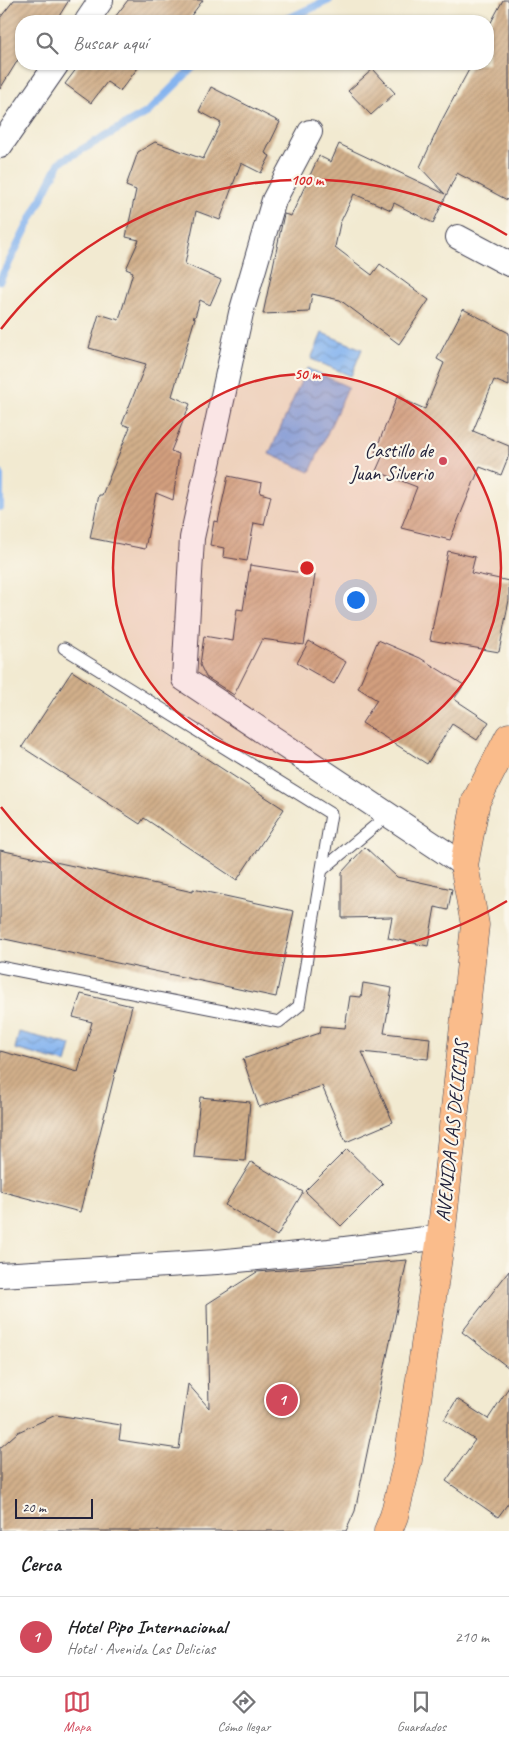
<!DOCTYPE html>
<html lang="es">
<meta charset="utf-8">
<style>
:root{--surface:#fff;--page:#f2f2f2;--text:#202124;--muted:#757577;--line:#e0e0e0;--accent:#d1495b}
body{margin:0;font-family:Caveat,sans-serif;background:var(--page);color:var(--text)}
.scale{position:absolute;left:15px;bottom:12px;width:78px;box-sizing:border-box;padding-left:5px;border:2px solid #22223b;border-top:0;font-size:14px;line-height:18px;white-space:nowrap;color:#22223b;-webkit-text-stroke:4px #fbf7ec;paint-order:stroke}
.you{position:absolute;left:355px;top:599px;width:18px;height:18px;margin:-12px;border:4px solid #fff;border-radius:50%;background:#1a73e8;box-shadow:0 0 0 8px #1a73e833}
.badge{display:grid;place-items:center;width:32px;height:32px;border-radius:50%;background:var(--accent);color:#fff;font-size:16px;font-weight:700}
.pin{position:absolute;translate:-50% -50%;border:2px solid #fff;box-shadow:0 1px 5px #0006}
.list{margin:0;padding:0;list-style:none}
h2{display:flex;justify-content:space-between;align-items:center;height:65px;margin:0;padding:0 20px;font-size:21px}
h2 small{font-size:16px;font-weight:400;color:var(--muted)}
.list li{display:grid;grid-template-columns:32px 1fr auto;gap:15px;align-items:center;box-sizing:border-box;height:80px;padding:0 20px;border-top:1px solid var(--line)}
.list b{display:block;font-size:19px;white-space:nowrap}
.list p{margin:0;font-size:16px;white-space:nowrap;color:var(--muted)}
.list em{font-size:16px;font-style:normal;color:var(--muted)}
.icon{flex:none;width:28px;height:28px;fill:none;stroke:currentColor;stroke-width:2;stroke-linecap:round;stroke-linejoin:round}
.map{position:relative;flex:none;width:509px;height:1531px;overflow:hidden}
.search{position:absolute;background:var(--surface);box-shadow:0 1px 4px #0004;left:15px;right:15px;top:15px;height:55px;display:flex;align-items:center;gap:12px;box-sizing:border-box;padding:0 18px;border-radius:20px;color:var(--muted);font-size:19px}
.sheet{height:145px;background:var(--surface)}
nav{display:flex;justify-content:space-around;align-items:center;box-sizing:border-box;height:70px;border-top:1px solid var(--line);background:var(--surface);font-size:14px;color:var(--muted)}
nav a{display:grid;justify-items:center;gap:2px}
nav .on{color:var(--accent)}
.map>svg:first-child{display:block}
.water{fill:url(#water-waves);stroke:#546b95}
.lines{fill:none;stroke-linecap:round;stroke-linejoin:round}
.stream{stroke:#85b4ef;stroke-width:8}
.building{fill:url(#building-hatch)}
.service-casing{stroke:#414052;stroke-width:13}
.minor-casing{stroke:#414052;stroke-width:26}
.primary-casing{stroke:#414052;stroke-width:29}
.service{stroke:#fff;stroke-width:11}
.minor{stroke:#fff;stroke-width:24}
.primary{stroke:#fabc8b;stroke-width:28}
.ring{fill:none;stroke:#d62828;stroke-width:2.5}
.poi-dot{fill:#d1495b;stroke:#fbf7ec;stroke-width:2}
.labels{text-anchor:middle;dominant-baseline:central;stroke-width:4.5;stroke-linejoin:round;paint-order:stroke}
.poi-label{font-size:20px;fill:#22223b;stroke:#fbf7ec;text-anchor:end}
.street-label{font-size:20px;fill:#22223b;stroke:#fbf7ec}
.centre{fill:#d62828;stroke:#fbf7ec;stroke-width:2.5}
.ring-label{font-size:15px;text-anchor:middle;font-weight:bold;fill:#d62828;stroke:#fbf7ec;stroke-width:4.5;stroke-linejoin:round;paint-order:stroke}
</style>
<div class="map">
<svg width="509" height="1531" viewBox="0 0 509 1531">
<defs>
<pattern id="water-waves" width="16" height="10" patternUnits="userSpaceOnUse" patternTransform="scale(1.25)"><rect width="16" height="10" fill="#85b4ef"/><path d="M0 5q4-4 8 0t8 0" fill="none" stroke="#6c92c3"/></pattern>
<pattern id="building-hatch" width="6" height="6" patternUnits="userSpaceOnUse" patternTransform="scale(1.25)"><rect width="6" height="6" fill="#d1af8a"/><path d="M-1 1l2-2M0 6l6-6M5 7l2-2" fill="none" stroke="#b39678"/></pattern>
</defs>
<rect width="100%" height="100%" fill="#fbf7ec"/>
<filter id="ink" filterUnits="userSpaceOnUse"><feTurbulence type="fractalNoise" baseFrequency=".02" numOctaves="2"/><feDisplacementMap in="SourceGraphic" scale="10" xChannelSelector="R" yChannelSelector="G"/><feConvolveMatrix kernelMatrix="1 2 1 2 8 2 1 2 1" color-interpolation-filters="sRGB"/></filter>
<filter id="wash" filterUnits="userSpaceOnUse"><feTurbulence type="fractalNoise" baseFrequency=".0096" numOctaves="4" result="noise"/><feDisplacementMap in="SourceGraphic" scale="20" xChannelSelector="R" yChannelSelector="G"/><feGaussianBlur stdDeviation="1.12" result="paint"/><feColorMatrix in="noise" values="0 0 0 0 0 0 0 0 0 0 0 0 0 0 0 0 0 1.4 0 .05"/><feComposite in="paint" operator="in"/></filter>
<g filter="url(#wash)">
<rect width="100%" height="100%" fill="#f2ead1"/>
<g class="water">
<path d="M322,333l40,16 -11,27 -40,-17z"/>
<path d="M307,368l41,19 -38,85 -41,-18z"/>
<path d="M19,1032l52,13 -5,18 -51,-14z"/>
</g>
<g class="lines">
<g class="stream">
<path d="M279,21l13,-4 37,-17"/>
<path d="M0,280l60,-118 88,-50 48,-48"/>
<path d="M0,474v33"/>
</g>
</g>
<g id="blocks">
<g class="building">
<path d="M14,0h55l-13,21h-35v34l-21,34v-71z"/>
<path d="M128,0h75l-16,21h-75z"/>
<path d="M503,0h6v201l-52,-28 -24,50 -39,-20 -3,7 -37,-16 -14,29 -5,24 37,28 8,-11 49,36 -30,44 -59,-44 -28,-6 -3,18 -46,2 21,-100 7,2 28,-60 12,6 8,-18 106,50 -25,-27 23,-49 29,-54h16v-36z"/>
<path d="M80,64h61l-21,27 -13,-9 -16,21 -26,-19z"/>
<path d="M373,69l22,24 -24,22 -23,-24z"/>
<path d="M211,87l69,35 -15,31 5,3 -9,17 -20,-10 -21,57 -24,-9 -11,53 36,16 -11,25 -10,-5 -5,17h-2l2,1 -23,78 18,8 -19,47 8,3 -6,46 -17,-7 -11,56 -55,-11 9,-43h3l28,-68 -8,-3 24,-60 -57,-16 10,-34 20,6 14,-48 -7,-3 13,-29 -13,-3 10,-47 -10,-4 12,-34 17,-10 48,17 18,-36 -22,-12z"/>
<path d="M463,309l46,24v53l-15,-6 -21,51 36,15v9l-8,20 -21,-8 -30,73 -49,-12 16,-41 -41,-16 7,-16 -8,-3 22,-55 28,12 19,-46 -7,-4z"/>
<path d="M228,476l34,7 -2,10 11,3 -7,29 -10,-2 -7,38 -24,-4 1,-9 -14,-3 4,-24 4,1z"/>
<path d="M448,551l27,6 -4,16 38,8v19l-10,52 -69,-12z"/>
<path d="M250,565l65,10 -11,70 -42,-6 -28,56 -28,-18 -6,-12 4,-29 29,5 4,-32 6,1z"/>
<path d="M378,640l42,18 44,27 -10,14 35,23 -12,18 -25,-16 -25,40 -65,-41 15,-23 -19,-12z"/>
<path d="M309,641l37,21 -12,22 -37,-21z"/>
<path d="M72,671l212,138 -47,71 -93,-62 -4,6 -118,-77z"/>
<path d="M365,847l32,30 55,12 -4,21 -13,-3 -7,39 -40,-8 4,-21 -50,1v-46z"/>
<path d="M0,850l193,42v-3l101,22 -18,86 -276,-59z"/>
<path d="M363,983l29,5 -8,45 46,5 -2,21 -66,-7 31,70 -47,20 -24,-56 -63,21 -16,-48 77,-26 1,-7 24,2 5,-32 11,1z"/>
<path d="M81,994l51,12 -52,206 -80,-21v-140l78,21 14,-50 -19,-5z"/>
<path d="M200,1097l50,5 -5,59 -51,-4z"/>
<path d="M347,1149l36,35 -42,42 -36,-35z"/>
<path d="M251,1162l52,30 -26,44 -52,-31z"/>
<path d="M407,1260l-52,251 -9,20h-346v-83l18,-16 38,-17 65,10 -2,15 60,9 9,-65 21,24 -2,-104 50,-32z"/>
<path d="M509,1271v97l-47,-36z"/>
<path d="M509,1387v115l-11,15 -52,-36 29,-41 -31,-20 13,-21 31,20z"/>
</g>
</g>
</g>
<g filter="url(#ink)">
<use href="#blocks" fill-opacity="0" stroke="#414052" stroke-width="1"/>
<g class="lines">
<defs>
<g id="service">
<path d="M322,870l67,-56"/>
<path d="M0,967l279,55 20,-16 32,-192 -267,-166"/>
</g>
<g id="minor">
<path d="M87,21l14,-21"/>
<path d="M310,132l-36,68 -33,113 -49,225 -8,141 280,186"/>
<path d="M0,146l57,-82"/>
<path d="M458,237l51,27"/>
<path d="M0,1275l217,-13 112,-11 112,-14"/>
</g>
<path id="primary" d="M388,1531l6,-15 14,-56 33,-223 34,-312 -11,-60 12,-64 33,-64"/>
</defs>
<use href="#service" class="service-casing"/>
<use href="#minor" class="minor-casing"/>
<use href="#primary" class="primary-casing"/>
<use href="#service" class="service"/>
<use href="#minor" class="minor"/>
<use href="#primary" class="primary"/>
</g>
</g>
<circle cx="307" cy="568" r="194" fill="#d62828" fill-opacity=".12"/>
<g class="ring">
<circle cx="307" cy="568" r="194"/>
<path d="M507 901A388 388 0 0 1 1 807M1 329A388 388 0 0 1 507 235"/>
</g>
<circle class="poi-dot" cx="443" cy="461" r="5"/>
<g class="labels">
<g class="poi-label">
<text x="433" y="450">Castillo de<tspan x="433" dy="23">Juan Silverio</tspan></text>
</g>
<g class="street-label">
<text transform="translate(452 1131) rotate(-84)">AVENIDA LAS DELICIAS</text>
</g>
</g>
<circle cx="307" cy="568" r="8" class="centre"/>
<g class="ring-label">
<text x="307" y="185">100 m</text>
<text x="307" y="379">50 m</text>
</g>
</svg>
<div class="scale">20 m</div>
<div class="you"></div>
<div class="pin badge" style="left:282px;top:1400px">1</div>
<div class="search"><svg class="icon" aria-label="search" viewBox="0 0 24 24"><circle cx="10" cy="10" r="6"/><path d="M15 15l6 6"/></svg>Buscar aquí</div>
</div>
<section class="sheet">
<h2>Cerca<small></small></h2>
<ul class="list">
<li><span class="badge">1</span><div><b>Hotel Pipo Internacional</b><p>Hotel · Avenida Las Delicias</p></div><em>210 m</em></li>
</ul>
</section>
<nav>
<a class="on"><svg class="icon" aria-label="map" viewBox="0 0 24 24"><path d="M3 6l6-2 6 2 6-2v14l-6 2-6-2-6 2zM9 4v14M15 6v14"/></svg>Mapa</a>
<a><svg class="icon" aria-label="directions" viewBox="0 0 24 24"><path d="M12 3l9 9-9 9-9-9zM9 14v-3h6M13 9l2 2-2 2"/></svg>Cómo llegar</a>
<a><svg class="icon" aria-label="saved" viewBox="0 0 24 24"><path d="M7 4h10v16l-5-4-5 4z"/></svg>Guardados</a>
</nav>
